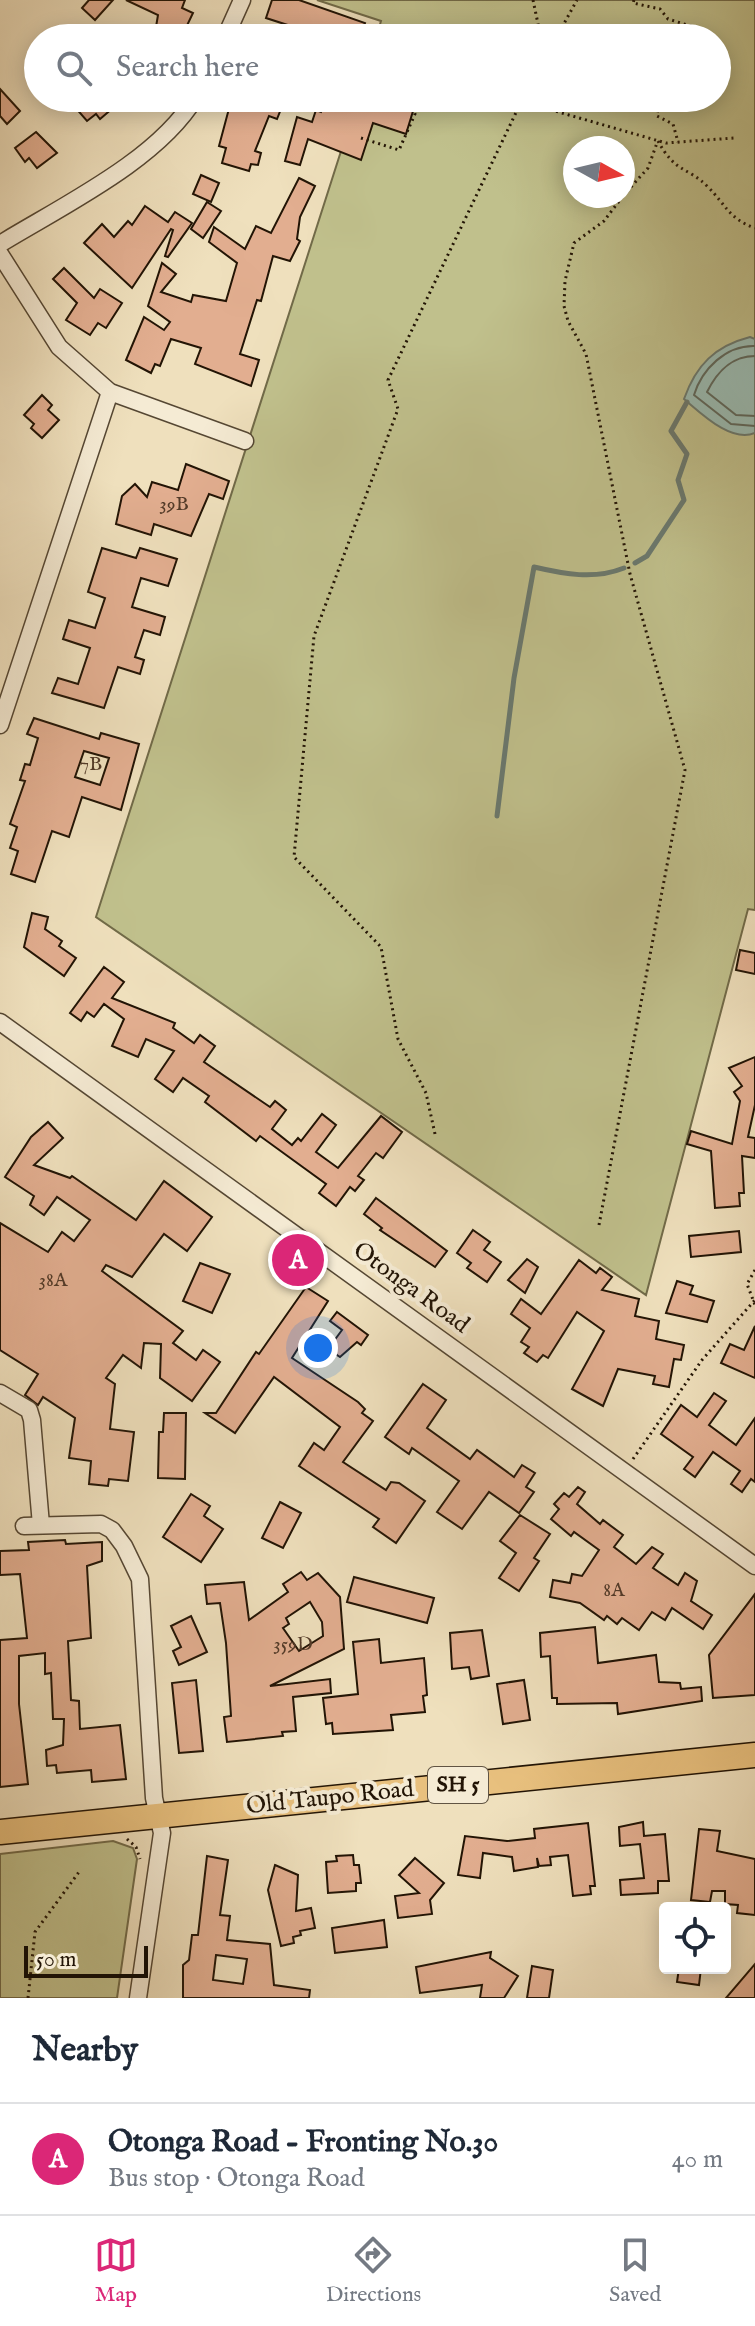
<!DOCTYPE html>
<meta charset="utf-8">
<style>
:root{--surface:#fff;--page:#f6f6f7;--text:#1f2937;--muted:#747a83;--line:#e0e1e3;--accent:#db2777}
body{margin:0;font-family:"IM FELL English",serif;background:var(--page);color:var(--text)}
.controls{position:absolute;right:24px;bottom:24px;display:grid;overflow:hidden;border-radius:8px;box-shadow:0 4px 20px #0003}
.controls button{width:72px;height:72px;display:grid;place-items:center;padding:0;border:0;border-bottom:2px solid var(--line);background:var(--surface);color:var(--text);font:40px sans-serif}
.compass{position:absolute;left:563px;top:136px;width:72px;height:72px;border-radius:50%;background:var(--surface);box-shadow:0 4px 20px #0003;rotate:98deg}
.scale{position:absolute;left:24px;bottom:20px;width:124px;box-sizing:border-box;padding-left:8px;border:4px solid #221405;border-top:0;font-size:22px;line-height:28px;white-space:nowrap;color:#221405;-webkit-text-stroke:6px #f5ebd4;paint-order:stroke}
.you{position:absolute;left:318px;top:1348px;width:28px;height:28px;margin:-20px;border:6px solid #fff;border-radius:50%;background:#1a73e8;box-shadow:0 0 0 12px #1a73e833}
.badge{display:grid;place-items:center;width:52px;height:52px;border-radius:50%;background:var(--accent);color:#fff;font-size:26px;font-weight:700}
.pin{position:absolute;translate:-50% -50%;border:4px solid #fff;box-shadow:0 2px 8px #0006}
.list{margin:0;padding:0;list-style:none}
h2{display:flex;justify-content:space-between;align-items:center;height:104px;margin:0;padding:0 32px;font-size:34px}
h2 small{font-size:26px;font-weight:400;color:var(--muted)}
.list li{display:grid;grid-template-columns:52px 1fr auto;gap:24px;align-items:center;box-sizing:border-box;height:112px;padding:0 32px;border-top:2px solid var(--line)}
.list b{display:block;font-size:30px;white-space:nowrap}
.list p{margin:0;font-size:26px;white-space:nowrap;color:var(--muted)}
.list em{font-size:26px;font-style:normal;color:var(--muted)}
.icon{flex:none;width:44px;height:44px;fill:none;stroke:currentColor;stroke-width:2;stroke-linecap:round;stroke-linejoin:round}
.map{position:relative;flex:none;width:755px;height:1998px;overflow:hidden}
.search{position:absolute;background:var(--surface);box-shadow:0 4px 20px #0003;left:24px;right:24px;top:24px;height:88px;display:flex;align-items:center;gap:20px;box-sizing:border-box;padding:0 28px;border-radius:44px;color:var(--muted);font-size:30px}
.sheet{height:216px;background:var(--surface)}
nav{display:flex;justify-content:space-around;align-items:center;box-sizing:border-box;height:112px;border-top:2px solid var(--line);background:var(--surface);font-size:22px;color:var(--muted)}
nav a{display:grid;justify-items:center;gap:4px}
nav .on{color:var(--accent)}
.map>svg:first-child{display:block}
.green{fill:#c0c08c;stroke:#716a48;stroke-width:2;fill-rule:evenodd}
.water{fill:#9abdb5;stroke:#6a796f;stroke-width:2}
.lines{fill:none;stroke-linecap:round;stroke-linejoin:round}
.shore{stroke:#5e685d;stroke-width:2}
.stream{stroke:#6a796f;stroke-width:5}
.building{fill:#e2ae90;stroke:#221405;stroke-width:2;fill-rule:evenodd}
.minor-casing{stroke:#554733;stroke-width:19}
.highway-casing{stroke:#221405;stroke-width:27}
.path{stroke:#221405;stroke-width:3;stroke-dasharray:2 4;stroke-linecap:butt}
.minor{stroke:#f5ebd4;stroke-width:16}
.highway{stroke:#e8c07e;stroke-width:24}
.labels{text-anchor:middle;dominant-baseline:central;stroke-width:8;stroke-linejoin:round;paint-order:stroke}
.number-label{font-size:20px;fill:#523a28}
.shield{fill:#f5ebd4;stroke:#615443;stroke-width:2}
.shield-label{font-size:22px;font-weight:bold;fill:#221405}
.street-label{font-size:24px;fill:#221405;stroke:#f5ebd4}
</style>
<div class="map">
<svg width="755" height="1998" viewBox="0 0 755 1998">
<rect width="100%" height="100%" fill="#efe0bd"/>
<filter id="stains"><feTurbulence type="fractalNoise" baseFrequency=".0025" numOctaves="4"/><feColorMatrix values="0 0 0 0 .2 0 0 0 0 .09 0 0 0 0 .02 0 0 0 .5 -.17"/></filter>
<radialGradient id="worn" r=".72"><stop offset=".6" stop-color="#630" stop-opacity="0"/><stop offset="1" stop-color="#630" stop-opacity=".3"/></radialGradient>
<g class="green">
<path d="M317,0h438v910l-7,-1 -102,386 -550,-378 262,-819h359v-60h-341l5,-17zM575,148h48v48h-48z"/>
<path d="M113,1841l20,7 4,11 -20,139h-117v-144z"/>
</g>
<path class="water" d="M750,337l5,2v94c-24,10 -53,-19 -71,-34 12,-34 31,-53 66,-62z"/>
<g class="lines">
<g class="shore">
<path d="M755,346c-29,-1 -53,23 -61,49l37,29 24,2"/>
<path d="M755,356c-24,0 -38,16 -48,36l29,23 19,1"/>
</g>
<g class="stream">
<path d="M635,563l12,-7 37,-56 -6,-20 9,-26 -16,-23 16,-29"/>
<path d="M497,816l17,-138 20,-111c30,7 60,13 90,1"/>
</g>
</g>
<g class="building">
<path d="M89,0h24l-18,20 -13,-12z"/>
<path d="M126,0h59l-3,8 11,5 -12,25 -25,-11 2,-12z"/>
<path d="M272,0h27l66,23 -5,15h-63l3,-9 -34,-11z"/>
<path d="M0,89l20,22 -13,13 -7,-8z"/>
<path d="M67,98h37l9,10 -13,11 -4,-5 -9,7z"/>
<path d="M252,98h15l16,6 -6,15 -8,-3 -14,35 6,2 -3,12 -7,-1 -2,7 -27,-8 4,-15 -7,-2 12,-45 19,2z"/>
<path d="M326,98h59l16,5 1,-5h15l-11,36 -33,-11 -12,37 -53,-21 -8,26 -15,-4 12,-44 15,5 4,-12 5,2z"/>
<path d="M36,132l21,21 -20,15 -8,-10 -4,4 -10,-14z"/>
<path d="M201,175l18,8 -8,19 -18,-8z"/>
<path d="M299,178l16,8 -15,31 -3,22 3,2 -10,20 -17,-5 -12,45 -4,-1 -17,54 19,6 -8,26 -56,-22 6,-16 -30,-9 -11,27 -5,-2 -4,9 -25,-13 18,-43 20,13 6,-8 -22,-16 14,-43 14,11 -15,18 30,10 2,-7 33,6 11,-38 -28,-21 5,-15 31,22 11,-23 15,7z"/>
<path d="M207,202l14,9 -18,27 -12,-9z"/>
<path d="M145,206l23,16 7,-10 17,11 -24,34 -3,-1 8,-26 -2,-1 -39,59 -48,-45 18,-19 12,13 14,-16 4,4z"/>
<path d="M64,268l30,30 6,-9 22,14 -16,25 -8,-5 -8,12 -24,-15 11,-17 -24,-24z"/>
<path d="M42,395l10,10 -4,5 11,10 -17,18 -11,-10 3,-4 -10,-9z"/>
<path d="M186,464l43,17 -6,18 -14,-5 -18,42 -37,-12 -3,11 -35,-11 6,-28 13,-12 12,13 5,-15 26,8z"/>
<path d="M102,548l34,10 4,-10 37,11 -9,27 -27,-8 -9,29 33,10 -5,18 -16,-5 -9,27 9,3 -4,14 -22,-7 -14,41 -52,-15 6,-15 20,6 12,-36 -27,-9 6,-19 26,8 10,-30 -17,-6z"/>
<path d="M34,718l65,21 2,-6 38,11 -18,66 -39,-13 -13,40 -17,-6 -17,51 -24,-8 7,-23 -8,-3 7,-21 -7,-3 15,-43 -5,-1 5,-16 5,1 8,-27 -11,-4zM84,751l25,7 -9,27 -25,-8z"/>
<path d="M32,913l16,4 -3,12 17,12 -3,5 17,12 -12,18 -40,-29z"/>
<path d="M740,950l15,3v21l-19,-4z"/>
<path d="M104,967l20,15 -12,16 63,25 -2,5 21,15 6,-8 15,11 -11,16 66,45 5,-6 11,9 -14,19 20,16 6,-7 3,3 21,-27 14,11 -20,27 22,16 43,-52 21,16 -19,26 -7,-5 -18,23 6,4 -9,11 -5,-4 -14,19 -17,-13 7,-9 -66,-48 -4,5 -51,-39 4,-6 -26,-18 -10,14 -18,-13 19,-28 -28,-12 -8,18 -26,-11 12,-27 -20,-15 -10,13 -7,-5 -6,9 -11,-8z"/>
<path d="M755,1057v48l-7,32 7,1v20l-13,-2 2,37h-5l1,13 -25,2 -4,-57 -24,-7 4,-13 41,13 8,-43 -6,-9 8,-6 -13,-18z"/>
<path d="M48,1122l15,16 -29,27 36,13 2,-2 64,44 28,-39 48,36 -25,34 -23,-17 -32,43 -26,-12 -4,6 81,60 -10,12 23,17 7,-10 17,12 -28,39 -32,-23 1,-34 -17,-1 -3,25 -18,-13 -17,23 9,6 -5,45 24,3 -6,49 -19,-2 -1,7 -19,-2 2,-23 -22,-3 6,-40 -32,-21 -5,8 -13,-10 13,-21 -38,-24v-127l48,29 14,-20 12,9 16,-21 -33,-23 -13,18 -14,-10 4,-9 -29,-19 26,-40z"/>
<path d="M376,1198l71,53 -12,16 -55,-37 2,-2 -18,-14z"/>
<path d="M473,1230l17,12 -6,8 17,12 -14,20 -20,-14 4,-5 -14,-10z"/>
<path d="M739,1231l2,21 -50,5 -2,-21z"/>
<path d="M527,1259l11,8 -13,26 -17,-13z"/>
<path d="M579,1260l17,13 4,-5 12,9 -10,13 37,9 -4,17 24,5 -3,18 28,6 -3,15 -7,-1 -5,28 -16,-3 2,-8 -37,-7 -15,37 -31,-17 32,-58 -27,-19 -29,46 -5,-3 -6,7 -13,-9 5,-6 -8,-5 9,-14 -19,-14 10,-15 20,15z"/>
<path d="M200,1263l30,11 -18,39 -29,-12z"/>
<path d="M677,1281l16,5 -3,8 24,7 -7,21 -41,-9z"/>
<path d="M306,1287l22,14 -36,57 66,44 7,7 -3,4 11,8 -30,41 43,28 5,-8 8,1 26,18 -29,42 -23,-16 6,-8 -80,-53 15,-23 10,7 16,-23 -66,-50 -39,56 -30,-20h11l40,-61 3,2z"/>
<path d="M337,1312l31,23 -7,10 -4,-3 -17,15 -12,-8 14,-19 -12,-9z"/>
<path d="M755,1326v52l-34,-15 9,-19 14,6z"/>
<path d="M423,1384l23,16 -19,28 43,31 7,-9 37,27 8,-12 13,8 -9,14 8,5 -15,21 -30,-21 -27,37 -25,-17 22,-31 -47,-33 -3,6 -24,-17z"/>
<path d="M714,1393l12,8 -17,24 27,20 19,-27v64l-4,-3 -9,13 -11,-8 9,-13 -27,-19 -18,25 -11,-8 9,-12 -32,-23 20,-29 16,12z"/>
<path d="M164,1413h22l-1,66 -27,-1 1,-46h4z"/>
<path d="M578,1487l7,5 -8,12 23,20 3,-4 20,15 -9,12 22,17 16,-17 11,7 -10,14 25,17 7,-12 12,8 -6,20 21,14 -9,14 -31,-21 -7,12 -13,-8 -13,18 -17,-12 -5,6 -10,-8 -3,4 -24,-17 -30,-6 3,-17 17,3 2,-9 10,2 17,-26 -25,-18 -3,4 -20,-17 8,-10 -5,-5 10,-11 5,4z"/>
<path d="M191,1494l19,12 -6,10 19,13 -22,33 -38,-25z"/>
<path d="M280,1502l21,11 -18,35 -21,-10z"/>
<path d="M520,1515l30,19 -16,24 5,3 -20,30 -20,-13 17,-25 -16,-12z"/>
<path d="M65,1540l1,4 36,-2v19l-15,5 4,72 -23,3 3,59 8,1 1,28 40,-4 6,54 -34,3 -1,-12 -34,3 -1,-8 -9,1 -1,-16 17,-5 1,-26h-11l-2,-46 -6,1v-21l-26,3v48l9,80 -28,3v-147l27,-2 -7,-64 -20,1v-24l29,-1 -1,-8z"/>
<path d="M301,1572l6,8 11,-7 22,24 4,52 -74,37 60,-7 1,14 -38,4 3,34 -14,1 1,4 -56,6 -3,-25 7,-1 -5,-73 -6,-40 -13,1 -2,-19 39,-3 5,38 39,-28 -5,-8zM310,1602l12,20 1,14 -24,15 -16,-23 6,-4 -3,-6z"/>
<path d="M354,1577l80,21 -7,25 -80,-21z"/>
<path d="M755,1594v101l-42,3 -4,-43z"/>
<path d="M191,1616l16,36 -28,13 -6,-14 8,-4 -10,-21z"/>
<path d="M595,1627l3,36 58,-8 3,27 21,1 1,6 20,-2 1,14 -84,13 -1,-11 -60,1v-6h-5l-2,-42 -9,1 -1,-24z"/>
<path d="M482,1630l7,46 -18,3 -2,-12 -17,2 -2,-36z"/>
<path d="M379,1639l2,24 43,-5 3,37 -4,1 2,16 -34,3 2,15 -60,4 -1,-11 -6,1 -3,-26 35,-4 -5,-52z"/>
<path d="M196,1680l7,71 -24,2 -7,-70z"/>
<path d="M524,1680l6,40 -27,4 -6,-40z"/>
<path d="M643,1822l1,14 21,-2 4,47h-11v12l-37,2 -1,-15 24,-2 -4,-34 -20,2 -1,-19z"/>
<path d="M588,1823l7,63h-5l1,8 -18,2 -5,-41 -18,2 1,8 -12,1 -2,-8 1,9 -24,4 -2,-14 -29,-4 -3,25 -22,-3 7,-39 42,5 28,-3 -1,-9z"/>
<path d="M699,1829l21,2 -3,20 38,8v56l-18,-2 1,-8 -13,-1v-13h-13l-2,11 -19,-2z"/>
<path d="M353,1855l1,10h5l2,18h-5v8l-28,2 -2,-31 11,-1 -1,-5z"/>
<path d="M207,1856l21,4 -8,55 10,1 -3,24 43,4 4,41 36,5 -1,8h-126v-33l6,-5 3,-25h6zM216,1955l31,4 -4,25 -30,-4z"/>
<path d="M415,1858l29,25 -14,17 2,14 -34,4 -3,-22 24,-3 -20,-18z"/>
<path d="M275,1865l23,10 -2,36 15,-3 4,20 -15,3 1,4 -8,2 1,6 -13,3 -13,-56z"/>
<path d="M384,1920l3,27 -52,6 -3,-25z"/>
<path d="M491,1952l-1,6 28,18 -14,22h-24l2,-13 -62,8 -4,-26z"/>
<path d="M755,1964v34h-29z"/>
<path d="M532,1966l21,4 -4,28h-22z"/>
<path d="M679,1968h22l-2,17 -22,-3z"/>
</g>
<g class="lines">
<defs>
<g id="minor">
<path d="M225,38l17,-38"/>
<path d="M0,244c62,-38 158,-84 195,-146"/>
<path d="M0,254l59,93 51,45 135,49"/>
<path d="M0,725l110,-333"/>
<path d="M0,1022l755,544"/>
<path d="M0,1393l29,17 3,10 9,105"/>
<path d="M24,1526l77,-2 11,6 12,16 16,33 14,219 8,35 -24,165"/>
</g>
<path id="highway" d="M0,1832l755,-77"/>
</defs>
<use href="#minor" class="minor-casing"/>
<use href="#highway" class="highway-casing"/>
<g class="path">
<path d="M533,0l8,38"/>
<path d="M634,0l-1,3 27,6 8,10 42,13"/>
<path d="M556,38l21,-38"/>
<path d="M510,98l156,45 68,-5"/>
<path d="M640,98l18,8 -1,10 16,8 5,18"/>
<path d="M361,138l38,12 16,-36 -5,-16"/>
<path d="M658,141c18,33 29,25 50,46 18,18 21,32 47,41"/>
<path d="M623,196l25,-28 9,-25"/>
<path d="M435,1134l-9,-41 -28,-54 -17,-92 -87,-90 20,-221 84,-227 -10,-29 135,-282"/>
<path d="M599,1225l86,-455 -55,-196 -44,-220 -18,-33 -4,-15 1,-25 9,-38 30,-22 19,-25"/>
<path d="M755,1270l-8,14 8,21"/>
<path d="M633,1459l69,-99 53,-60"/>
<path d="M127,1839l9,8 4,12"/>
<path d="M28,1998l7,-66 44,-60"/>
</g>
<use href="#minor" class="minor"/>
<use href="#highway" class="highway"/>
</g>
<g class="labels">
<g class="number-label">
<text x="174" y="504">39B</text>
<text x="91" y="764">7B</text>
<text x="53" y="1280">38A</text>
<text x="614" y="1590">8A</text>
<text x="293" y="1644">359D</text>
</g>
<rect class="shield" x="428" y="1767" width="60" height="36" rx="6"/>
<g class="shield-label">
<text x="458" y="1785">SH 5</text>
</g>
<g class="street-label">
<text transform="translate(411 1288) rotate(36)">Otonga Road</text>
<text transform="translate(330 1798) rotate(-6)">Old Taupo Road</text>
</g>
</g>
<rect width="100%" height="100%" filter="url(#stains)"/>
<rect width="100%" height="100%" fill="url(#worn)"/>
</svg>
<div class="controls">
<button><svg class="icon" aria-label="locate" viewBox="0 0 24 24"><circle cx="12" cy="12" r="6"/><path d="M12 2v4M12 18v4M2 12h4M18 12h4"/></svg></button>
</div>
<svg class="compass" viewBox="-18 -18 36 36"><path d="M0-13l5 13h-10z" fill="#e53935"/><path d="M0 13l5-13h-10z" fill="#747a83"/></svg>
<div class="scale">50 m</div>
<div class="you"></div>
<div class="pin badge" style="left:298px;top:1260px">A</div>
<div class="search"><svg class="icon" aria-label="search" viewBox="0 0 24 24"><circle cx="10" cy="10" r="6"/><path d="M15 15l6 6"/></svg>Search here</div>
</div>
<section class="sheet">
<h2>Nearby<small></small></h2>
<ul class="list">
<li><span class="badge">A</span><div><b>Otonga Road - Fronting No.30</b><p>Bus stop · Otonga Road</p></div><em>40 m</em></li>
</ul>
</section>
<nav>
<a class="on"><svg class="icon" aria-label="map" viewBox="0 0 24 24"><path d="M3 6l6-2 6 2 6-2v14l-6 2-6-2-6 2zM9 4v14M15 6v14"/></svg>Map</a>
<a><svg class="icon" aria-label="directions" viewBox="0 0 24 24"><path d="M12 3l9 9-9 9-9-9zM9 14v-3h6M13 9l2 2-2 2"/></svg>Directions</a>
<a><svg class="icon" aria-label="saved" viewBox="0 0 24 24"><path d="M7 4h10v16l-5-4-5 4z"/></svg>Saved</a>
</nav>
